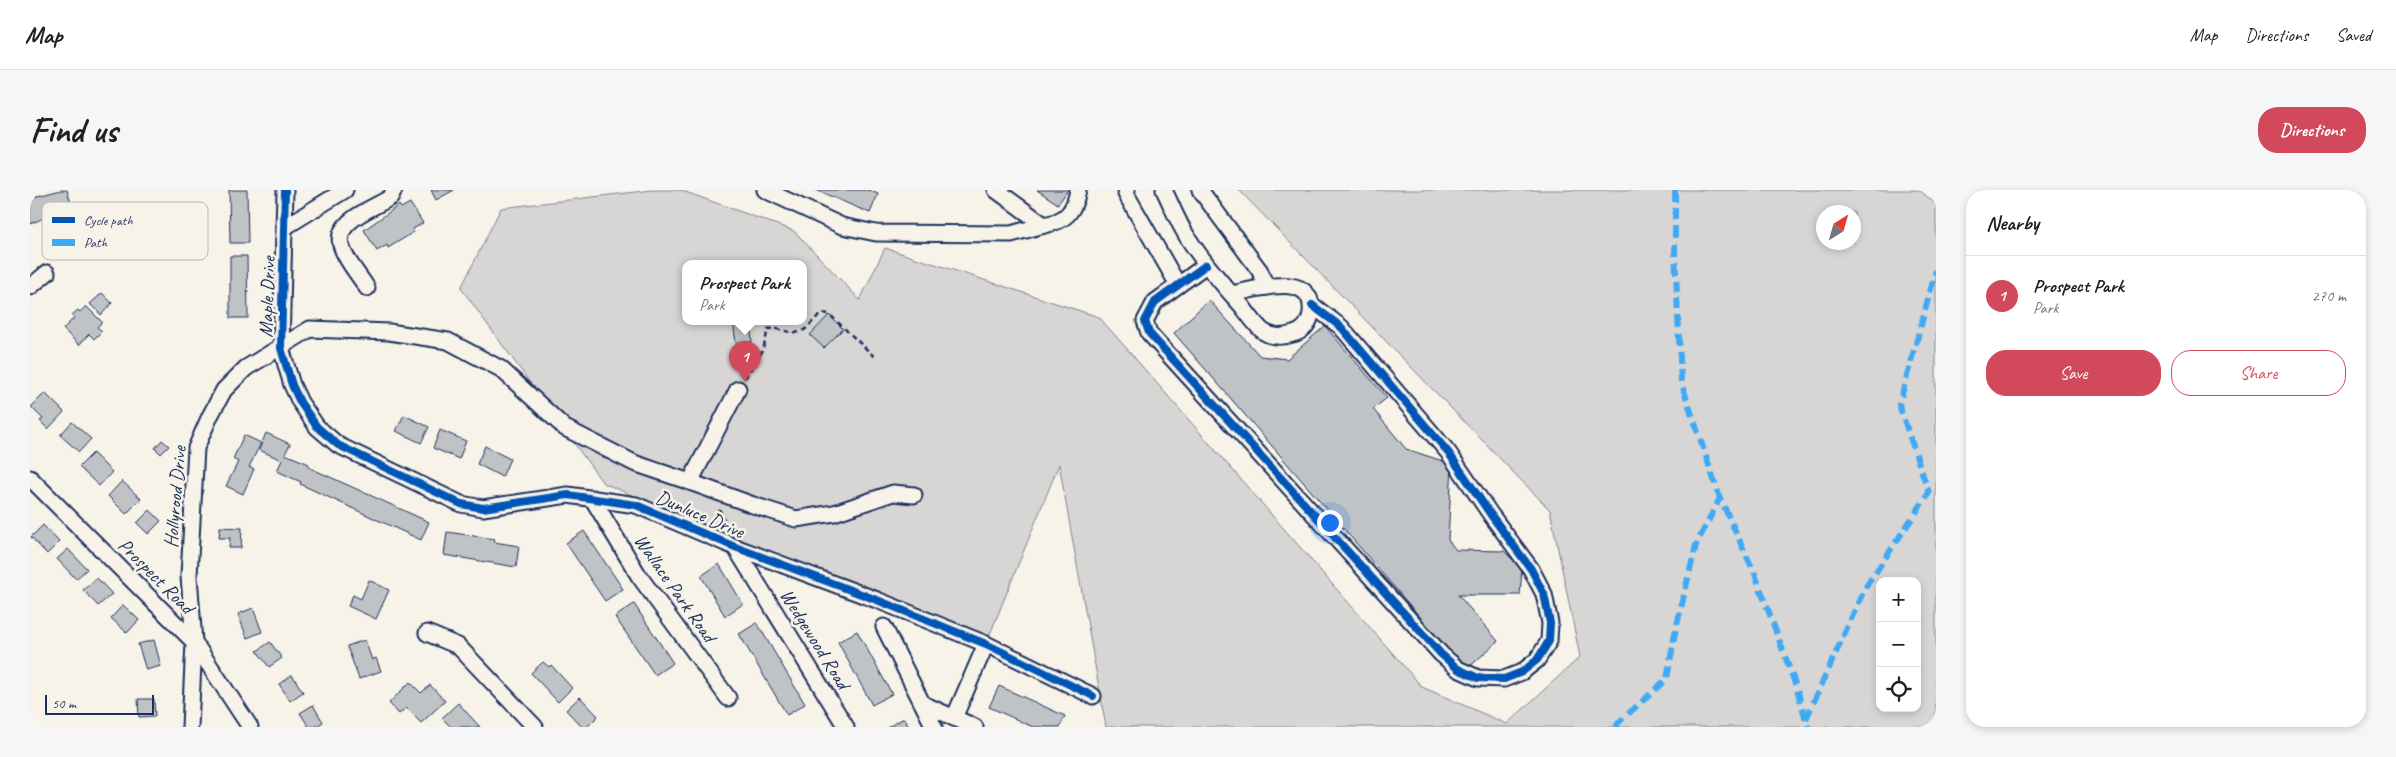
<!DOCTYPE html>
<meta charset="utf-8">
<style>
:root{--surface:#fff;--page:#f6f6f6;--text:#202124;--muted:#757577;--line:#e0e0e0;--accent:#d1495b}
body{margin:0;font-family:Caveat,sans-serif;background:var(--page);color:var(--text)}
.controls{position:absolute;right:15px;bottom:15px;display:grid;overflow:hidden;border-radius:10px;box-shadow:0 2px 8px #0003}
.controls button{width:45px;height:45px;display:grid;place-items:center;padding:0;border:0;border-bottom:1px solid var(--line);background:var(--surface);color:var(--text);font:25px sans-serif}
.compass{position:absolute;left:1786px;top:15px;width:45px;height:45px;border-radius:50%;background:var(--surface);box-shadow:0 2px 8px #0003;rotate:37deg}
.scale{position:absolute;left:15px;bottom:12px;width:109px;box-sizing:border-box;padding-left:5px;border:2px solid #1b2f5e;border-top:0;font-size:14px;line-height:18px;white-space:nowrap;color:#1b2f5e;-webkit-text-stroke:4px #f7f3e8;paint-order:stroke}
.you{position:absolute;left:1299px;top:332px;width:18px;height:18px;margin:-12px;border:4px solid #fff;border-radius:50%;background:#1a73e8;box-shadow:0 0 0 8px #1a73e833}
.badge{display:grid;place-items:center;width:32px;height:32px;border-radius:50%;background:var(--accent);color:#fff;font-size:16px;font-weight:700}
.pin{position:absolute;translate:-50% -41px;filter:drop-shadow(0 1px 2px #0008)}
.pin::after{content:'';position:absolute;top:26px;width:18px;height:15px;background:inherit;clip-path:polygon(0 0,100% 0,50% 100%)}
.popup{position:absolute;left:652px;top:70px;width:125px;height:65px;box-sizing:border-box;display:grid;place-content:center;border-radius:10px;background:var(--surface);filter:drop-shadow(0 1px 4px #0005);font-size:16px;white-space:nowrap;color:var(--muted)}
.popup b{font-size:19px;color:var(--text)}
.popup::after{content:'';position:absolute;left:50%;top:100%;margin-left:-10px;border:10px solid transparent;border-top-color:var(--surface)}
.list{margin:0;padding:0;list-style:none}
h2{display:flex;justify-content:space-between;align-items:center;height:65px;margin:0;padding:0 20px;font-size:21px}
h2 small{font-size:16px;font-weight:400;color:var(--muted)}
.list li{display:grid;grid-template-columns:32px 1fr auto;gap:15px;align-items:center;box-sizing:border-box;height:80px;padding:0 20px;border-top:1px solid var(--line)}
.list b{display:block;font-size:19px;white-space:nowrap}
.list p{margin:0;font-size:16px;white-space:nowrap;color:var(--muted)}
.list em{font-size:16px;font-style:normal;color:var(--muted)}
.actions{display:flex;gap:10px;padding:15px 20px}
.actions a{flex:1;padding:11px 0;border:1px solid var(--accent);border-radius:20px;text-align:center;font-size:18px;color:var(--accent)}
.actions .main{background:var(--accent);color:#fff}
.icon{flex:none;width:28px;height:28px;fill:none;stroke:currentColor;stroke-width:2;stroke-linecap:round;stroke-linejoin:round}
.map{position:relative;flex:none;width:1906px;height:537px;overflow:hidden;border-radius:20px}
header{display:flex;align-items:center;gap:30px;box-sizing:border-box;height:70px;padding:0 25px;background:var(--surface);border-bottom:1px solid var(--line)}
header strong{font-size:24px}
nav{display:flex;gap:28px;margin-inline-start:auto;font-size:18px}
.intro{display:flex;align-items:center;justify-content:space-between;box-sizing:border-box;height:120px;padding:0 30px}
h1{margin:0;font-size:35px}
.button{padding:12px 22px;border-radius:20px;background:var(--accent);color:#fff;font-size:18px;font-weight:700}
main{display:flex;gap:30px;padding:0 30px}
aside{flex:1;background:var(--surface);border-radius:20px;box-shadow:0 2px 8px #0003}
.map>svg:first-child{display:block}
.green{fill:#d7d6d4;stroke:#798299;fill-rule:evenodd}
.building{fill:#c0c3c5;stroke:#1b2f5e}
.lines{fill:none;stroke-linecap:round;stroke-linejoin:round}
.minor-casing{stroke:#1b2f5e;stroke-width:19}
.path{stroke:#1b2f5e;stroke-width:2.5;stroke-dasharray:5 4;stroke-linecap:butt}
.minor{stroke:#f7f3e8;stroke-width:15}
.quiet{stroke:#3fa9f5;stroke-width:6;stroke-dasharray:12 6;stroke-linecap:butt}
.cycleway-casing{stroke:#f7f3e8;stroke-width:11}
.cycleway{stroke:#0057b8;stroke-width:8}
.labels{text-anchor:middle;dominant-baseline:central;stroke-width:5;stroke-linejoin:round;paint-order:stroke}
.street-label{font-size:20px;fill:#1b2f5e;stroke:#f7f3e8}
.key{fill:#f7f3e8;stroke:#b5b8bf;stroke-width:1}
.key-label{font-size:14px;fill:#1b2f5e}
</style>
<header>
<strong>Map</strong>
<nav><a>Map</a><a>Directions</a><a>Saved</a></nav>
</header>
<div class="intro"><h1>Find us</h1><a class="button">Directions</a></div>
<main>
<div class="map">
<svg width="1906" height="537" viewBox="0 0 1906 537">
<rect width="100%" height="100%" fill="#f7f3e8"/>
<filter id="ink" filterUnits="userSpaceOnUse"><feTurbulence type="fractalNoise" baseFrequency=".02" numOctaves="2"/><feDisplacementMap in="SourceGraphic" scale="10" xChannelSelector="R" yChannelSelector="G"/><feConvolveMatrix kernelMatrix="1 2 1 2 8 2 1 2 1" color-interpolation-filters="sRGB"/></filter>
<g filter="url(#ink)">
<path class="green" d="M622,0h28l114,41 66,69 25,-52 214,69 323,370 85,37 73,-67 -30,-147 -311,-320h680l17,14v523h-830l-47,-263 -73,180 -383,-161 -142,-195 40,-80zM1794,22h30v30h-30zM656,73h118v58h-118zM1850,391h37v127h-37z"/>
<g class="building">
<path d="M31,0h6l7,23 -22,5 -1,-3 -21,9v-26z"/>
<path d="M199,0h18l1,53h-18z"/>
<path d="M401,0h23l-18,10z"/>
<path d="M786,0h52l10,4 -8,19z"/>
<path d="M1007,0h31l-10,14z"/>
<path d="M380,13l13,20 -10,6 1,3 -26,16 -1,-3 -10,6 -13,-21 35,-25 2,3z"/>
<path d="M200,66h17l1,62h-18z"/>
<path d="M72,103l10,10 -11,12 -11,-11z"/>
<path d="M1179,110l51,56 27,3 38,-33 62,72 -14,11 33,40 46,15 -4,76 8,10 48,1 18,18 -2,26h-62l40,46 -32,29 -292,-337z"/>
<path d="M56,116l16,16 -5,5 5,4 -8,8 -5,-5 -10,11 -16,-16 11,-11 -2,-3 6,-5 2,2z"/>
<path d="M799,125l14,14 -19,19 -14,-13z"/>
<path d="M703,131h17l2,21 -16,1z"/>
<path d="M15,203l19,19 -16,17 -8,-8 3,-2 -12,-12z"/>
<path d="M374,225l25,12 -8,16 -25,-12z"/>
<path d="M42,232l19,17 -12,13 -19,-17z"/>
<path d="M410,240l26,11 -7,18 -26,-11z"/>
<path d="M236,243l24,11 -5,10 24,10 -1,3 121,55 -8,18 -121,-56 1,-2 -24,-11 5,-11 -23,-10z"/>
<path d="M214,245l17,8 -12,24 5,2 -11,25 -17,-8 12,-24 -5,-3z"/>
<path d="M132,250l7,6 -8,8 -6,-6z"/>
<path d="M455,256l25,13 -8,18 -25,-13z"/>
<path d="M63,263l19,19 -13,14 -20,-19z"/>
<path d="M92,291l19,18 -15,15 -18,-18z"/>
<path d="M120,320l11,11 -13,13 -11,-11z"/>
<path d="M13,335l16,17 -12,12 -16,-17z"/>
<path d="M190,337l22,1 -1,20h-12l1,-10h-11z"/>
<path d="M554,341l39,58 -18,12 -39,-58z"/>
<path d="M417,342l48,7 -1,3 25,4 -3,21 -72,-12z"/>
<path d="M38,359l19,20 -11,10 -19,-20z"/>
<path d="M689,374l24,40 -18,12 -24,-40z"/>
<path d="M67,388l15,16 -14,12 -15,-16z"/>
<path d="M339,390l20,10 -13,29 -28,-13 5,-11 8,4z"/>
<path d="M604,414l39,59 -18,12 -40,-58z"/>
<path d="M93,415l16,15 -12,13 -16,-15z"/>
<path d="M223,418l9,24 -15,6 -9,-24z"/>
<path d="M727,433l48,81 -18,11 -48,-81z"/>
<path d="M827,441l35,63 -20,11 -34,-63z"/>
<path d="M124,450l7,26 -15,4 -8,-26z"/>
<path d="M335,450l7,20 4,-2 5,13 -22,8 -12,-33z"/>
<path d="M240,452l12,16 -13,9 -12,-16z"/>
<path d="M513,472l6,5 2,-2 21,23 -14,14 -27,-29z"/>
<path d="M262,485l11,17 -13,9 -11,-17z"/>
<path d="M380,492l11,11 9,-8 15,16 -24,22 -15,-15 -7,6 -10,-11z"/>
<path d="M969,496l66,30 -5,11h-27l-44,-20z"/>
<path d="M550,507l18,19 -11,11h-5l-16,-17z"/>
<path d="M108,509h16l1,17 -16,1z"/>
<path d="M428,513l22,24h-29l-9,-9z"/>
<path d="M283,515l10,17 -8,5h-6l-9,-14z"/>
<path d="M874,528l5,9h-21z"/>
</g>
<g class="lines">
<defs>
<g id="minor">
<path d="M255,0l-4,158 11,37 8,17 17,25 21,18 123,59 22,4 85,-13 68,10 99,42 142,53 109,44 107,52"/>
<path d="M735,0l77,36 34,7 135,1 33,-9"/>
<path d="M966,0l48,35c22,-4 30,-13 34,-35"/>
<path d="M1097,0l-1,4 52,91"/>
<path d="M1134,0c8,16 14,33 24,48 15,24 34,46 54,68 6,8 14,20 22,26 10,6 19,5 29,2 10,-2 17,-11 18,-21 4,-44 -56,-23 -80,-19"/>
<path d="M1170,0l60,81 6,16"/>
<path d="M255,37l60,-37"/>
<path d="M1176,75l-51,37 -10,19 4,12 292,321 17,15 20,9 26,1 18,-7 15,-12 12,-19 1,-18 -6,-29 -13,-25 -40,-54 -43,-63 -107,-125 -29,-22"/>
<path d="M0,97l17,-14"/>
<path d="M337,98c-8,-13 -20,-26 -25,-40 -11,-27 33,-40 49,-51l3,-7"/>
<path d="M0,288l164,164 56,85"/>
<path d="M660,292l63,23 43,14 38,-6 59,-20 21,2"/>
<path d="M562,308l47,78 89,122"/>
<path d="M705,357l111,180"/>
<path d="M854,437l50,100"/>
<path d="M397,443l31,13 77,81"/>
<path d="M893,514l52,23"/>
<path d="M924,528l32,-74"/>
<path d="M160,537l4,-85 -5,-66 7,-128 14,-32 14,-26 22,-22 64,-39 79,3 59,9 53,28 64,59 69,35 56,19 48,-93"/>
</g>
</defs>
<use href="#minor" class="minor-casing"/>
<g class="path">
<path d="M715,188l18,-28 5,-21c11,-3 25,8 36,1 9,-6 13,-19 25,-16l48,45"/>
<path d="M689,319l8,18"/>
</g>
<use href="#minor" class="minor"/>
<g class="quiet">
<path d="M1645,0v61l6,131 39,116 35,76 42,115 11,38"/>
<path d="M1776,529l59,-131 64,-95 -30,-88 37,-135"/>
<path d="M1586,537l3,-5 48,-43 8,-46 21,-88 24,-47"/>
</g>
<defs>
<g id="cycleway">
<path d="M255,0l-4,158 11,37 8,17 17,25 21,18 123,59 22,4 85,-13 68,10 99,42 142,53 109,44 107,52"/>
<path d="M1176,75l-51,37 -10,19 4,12 292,321 17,15 20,9 26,1 18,-7 15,-12 12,-19 1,-18 -6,-29 -13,-25 -40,-54 -43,-63 -107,-125 -29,-22"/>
</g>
</defs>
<use href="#cycleway" class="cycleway-casing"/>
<use href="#cycleway" class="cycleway"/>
</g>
</g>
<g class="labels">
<g class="street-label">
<text transform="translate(237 107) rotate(-88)">Maple Drive</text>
<text transform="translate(145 307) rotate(-85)">Hollyrood Drive</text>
<text transform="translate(670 324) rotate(23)">Dunluce Drive</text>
<text transform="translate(126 386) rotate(45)">Prospect Road</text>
<text transform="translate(645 398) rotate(55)">Wallace Park Road</text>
<text transform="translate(785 449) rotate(58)">Wedgewood Road</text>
</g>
</g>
<rect x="12" y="12" width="166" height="58" rx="8" class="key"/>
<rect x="22" y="27" width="23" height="6" fill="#0057b8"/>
<rect x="22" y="49" width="23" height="7" fill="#3fa9f5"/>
<g class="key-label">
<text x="54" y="35">Cycle path</text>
<text x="54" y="57">Path</text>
</g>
</svg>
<div class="controls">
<button>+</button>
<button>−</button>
<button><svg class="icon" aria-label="locate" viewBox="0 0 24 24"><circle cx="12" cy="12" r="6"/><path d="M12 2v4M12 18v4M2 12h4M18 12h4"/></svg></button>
</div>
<svg class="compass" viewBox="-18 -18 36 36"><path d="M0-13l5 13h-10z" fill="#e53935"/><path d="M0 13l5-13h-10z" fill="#757577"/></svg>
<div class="scale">50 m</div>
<div class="you"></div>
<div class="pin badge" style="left:715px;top:192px">1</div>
<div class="popup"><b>Prospect Park</b>Park</div>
</div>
<aside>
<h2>Nearby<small></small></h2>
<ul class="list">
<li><span class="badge">1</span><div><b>Prospect Park</b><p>Park</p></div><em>270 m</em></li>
</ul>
<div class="actions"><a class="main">Save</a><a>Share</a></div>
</aside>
</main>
